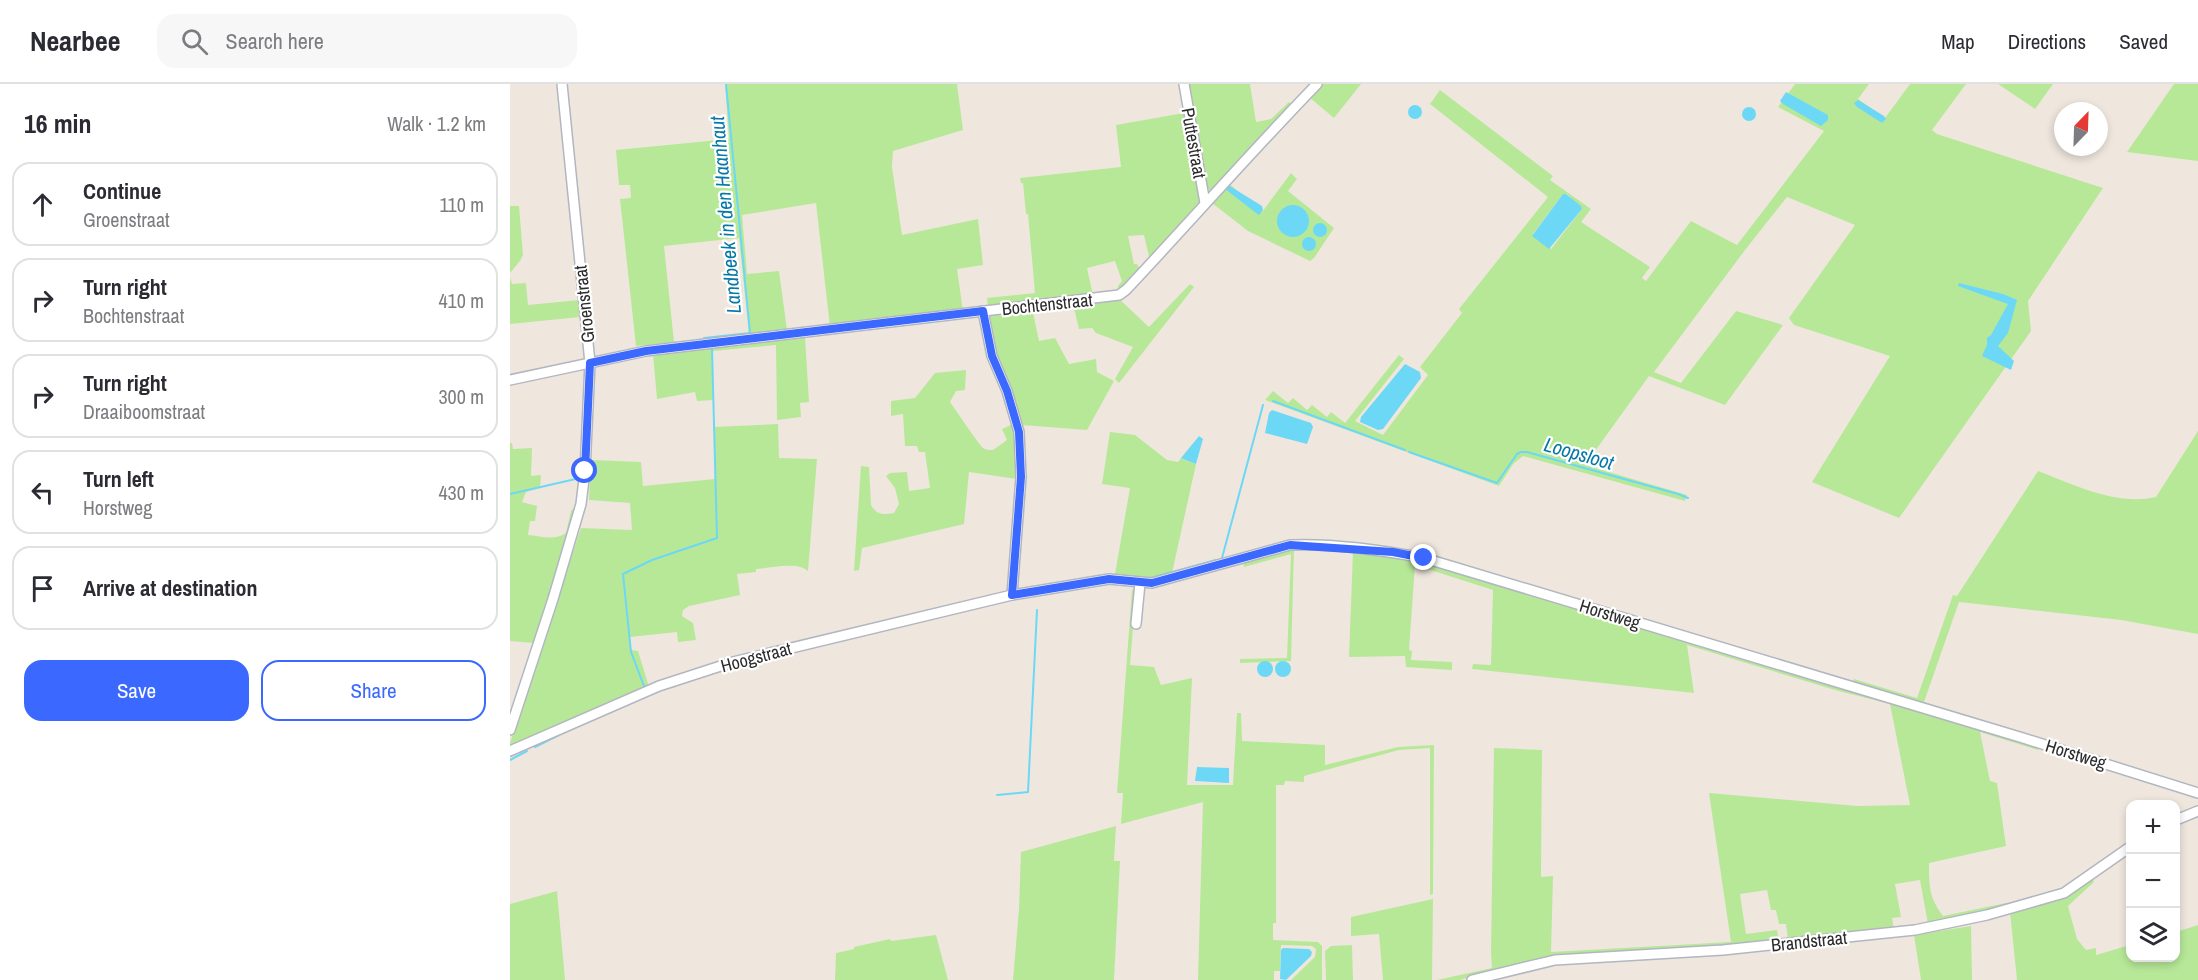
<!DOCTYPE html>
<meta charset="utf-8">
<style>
:root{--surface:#fff;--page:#f7f7f7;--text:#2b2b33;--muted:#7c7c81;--line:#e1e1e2;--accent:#3b69ff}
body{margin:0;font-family:"Archivo Narrow",sans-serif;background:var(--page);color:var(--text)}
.controls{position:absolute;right:18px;bottom:18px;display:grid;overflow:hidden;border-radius:12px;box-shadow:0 3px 9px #0003}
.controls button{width:54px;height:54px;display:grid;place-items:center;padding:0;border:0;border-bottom:2px solid var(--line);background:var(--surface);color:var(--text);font:30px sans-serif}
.compass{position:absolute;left:1544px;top:18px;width:54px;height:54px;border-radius:50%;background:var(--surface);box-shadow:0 3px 9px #0003;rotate:23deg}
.stop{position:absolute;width:18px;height:18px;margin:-14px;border:4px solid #3b69ff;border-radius:50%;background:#fff}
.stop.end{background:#3b69ff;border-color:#fff;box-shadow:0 2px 6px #0008}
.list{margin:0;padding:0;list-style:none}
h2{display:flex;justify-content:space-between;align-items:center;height:78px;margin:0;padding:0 24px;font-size:26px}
h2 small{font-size:20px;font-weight:400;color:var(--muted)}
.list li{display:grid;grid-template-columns:39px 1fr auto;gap:18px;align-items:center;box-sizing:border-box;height:84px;margin:0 12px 12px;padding:0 12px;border:2px solid var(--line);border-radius:18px}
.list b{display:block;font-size:22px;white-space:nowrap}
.list p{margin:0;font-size:20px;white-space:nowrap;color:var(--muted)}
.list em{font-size:20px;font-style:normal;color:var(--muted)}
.actions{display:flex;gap:12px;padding:18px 24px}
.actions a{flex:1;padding:14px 0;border:2px solid var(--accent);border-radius:18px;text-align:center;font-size:21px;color:var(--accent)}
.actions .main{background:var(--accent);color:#fff}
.icon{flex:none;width:33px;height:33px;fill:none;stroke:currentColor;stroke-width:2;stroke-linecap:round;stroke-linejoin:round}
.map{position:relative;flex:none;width:1688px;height:896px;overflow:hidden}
header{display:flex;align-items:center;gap:36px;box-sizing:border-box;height:84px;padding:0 30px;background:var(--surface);border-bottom:2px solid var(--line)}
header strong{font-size:28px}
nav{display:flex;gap:33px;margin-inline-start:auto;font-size:21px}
.search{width:420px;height:54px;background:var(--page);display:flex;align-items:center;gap:15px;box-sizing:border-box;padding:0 21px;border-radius:18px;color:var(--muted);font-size:22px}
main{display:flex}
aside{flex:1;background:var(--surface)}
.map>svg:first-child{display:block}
.green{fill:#b7e898;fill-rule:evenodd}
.water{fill:#6cd8f6}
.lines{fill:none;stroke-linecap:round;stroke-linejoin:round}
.stream{stroke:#6cd8f6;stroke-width:2}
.minor-casing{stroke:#b2b6c1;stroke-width:12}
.minor{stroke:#fff;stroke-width:9}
.route{stroke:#3b69ff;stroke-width:8}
.labels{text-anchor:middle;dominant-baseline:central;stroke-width:4.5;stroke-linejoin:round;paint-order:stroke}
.street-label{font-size:18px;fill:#2c2c2c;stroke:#fff}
.water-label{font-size:20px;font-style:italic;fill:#0578a8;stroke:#fff}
</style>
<header>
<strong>Nearbee</strong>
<div class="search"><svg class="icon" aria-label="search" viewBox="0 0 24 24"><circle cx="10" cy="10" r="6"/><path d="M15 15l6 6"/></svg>Search here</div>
<nav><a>Map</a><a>Directions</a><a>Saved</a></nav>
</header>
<main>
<aside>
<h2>16 min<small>Walk · 1.2 km</small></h2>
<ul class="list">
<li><svg class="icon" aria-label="ahead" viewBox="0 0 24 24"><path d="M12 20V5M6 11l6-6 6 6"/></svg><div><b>Continue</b><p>Groenstraat</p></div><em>110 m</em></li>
<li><svg class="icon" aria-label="right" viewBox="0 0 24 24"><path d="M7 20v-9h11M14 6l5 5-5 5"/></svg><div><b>Turn right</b><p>Bochtenstraat</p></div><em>410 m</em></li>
<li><svg class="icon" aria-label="right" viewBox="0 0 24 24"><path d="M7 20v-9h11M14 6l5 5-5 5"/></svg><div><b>Turn right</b><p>Draaiboomstraat</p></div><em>300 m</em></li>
<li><svg class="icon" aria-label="left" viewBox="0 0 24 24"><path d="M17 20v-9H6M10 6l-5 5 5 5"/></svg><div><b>Turn left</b><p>Horstweg</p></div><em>430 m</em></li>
<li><svg class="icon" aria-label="arrive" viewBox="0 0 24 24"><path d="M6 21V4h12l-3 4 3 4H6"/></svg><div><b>Arrive at destination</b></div></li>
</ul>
<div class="actions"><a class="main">Save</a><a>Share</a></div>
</aside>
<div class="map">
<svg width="1688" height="896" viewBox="0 0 1688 896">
<rect width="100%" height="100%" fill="#efe7de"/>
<g class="green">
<path d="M215,0h232l6,46 -70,21 -1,16 10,68 76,-16 5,46 -26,4 6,42 -133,16 -14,-124 -74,12 5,59 32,-3 8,59 -38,4 -10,-96 -75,8 10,96 -38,4 -16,-147 11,-1 -1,-13h-11l-3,-35 113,-11z"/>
<path d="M678,0h62l6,38 15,-3 18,-17 4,3 -82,85 -6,-2z"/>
<path d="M811,0h40l-27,34 -25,-21z"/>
<path d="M1285,0h74l-11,15 27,19 25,-34h56l-34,46 5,4 166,54 -75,113 3,30 -132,187 -87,-36 78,-126 -96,-31 -5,-7 66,-93 -68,-28 -42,53 -91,122 27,11 55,-72 47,14 -58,80 -76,-29 -64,89 102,30 -2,6 -162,-45 -10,8 -14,22 -234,-86 8,-9 15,12 5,-5 14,12 5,-5 15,12 4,-5 14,11 54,-68 5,4 -49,62 28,14 45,-60 -8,-8 42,-54 -3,-4 89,-112 -118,-93 10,-14 113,86 -3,4 41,29 -10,13 69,45 -8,11 4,3 45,-60 46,24 87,-114 -46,-24zM1053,110h4l15,15 -31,40 -18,-15z"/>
<path d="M1488,0h55l-18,25z"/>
<path d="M1664,0h24v77l-71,-9z"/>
<path d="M674,29l16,88 -50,60 -6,-26 -16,1 6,28h3l4,7 -23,21v-6l4,-5 -7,-20 -28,7 6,27 -105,12 -1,-9 48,-5 -7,-79h-2l-3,-31h-2l-1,-5 101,-11 -5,-42z"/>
<path d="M781,89l6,6 -9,12 46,37 -20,30 -4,3 -62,-30 -36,-28 15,-21 35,30z"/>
<path d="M0,122h9l4,49 -3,6 -10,12z"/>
<path d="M0,193l2,7 14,-1 2,22 51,-5 1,17 -70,7z"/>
<path d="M680,200l4,3 -75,96 -4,-4 18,-32 -37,-14 -4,-5 -13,1 -6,-25 45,-6 31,29z"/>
<path d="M522,224l7,33 16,-3 14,26 27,-5 1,13 17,9 -27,49 -65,-5 -28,-70 -6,-39 3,-4z"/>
<path d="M295,253l4,65 -9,1 1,14 -24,3 -1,-75 -63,6v49l-16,1 -2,-9 -38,7 -4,-45 123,-15z"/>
<path d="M456,286l-1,20 -9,1 -6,11c5,7 30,44 33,46 3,2 6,2 10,2l14,-10 -5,-11 13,-6 2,56 -48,-7 -5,52 -102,24 -3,22 -5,1 7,-105 8,1 2,38c5,10 13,10 23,8l5,-9 -4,-16 -9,-12 4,-3 17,-1 2,19 21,-3 -5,-36h-6l-2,-6h-12l-2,-32 -12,2v-15l24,-3 20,-25z"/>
<path d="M268,340l1,34 38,1 -9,112c-11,-10 -37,-3 -52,-2v3l-19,2 3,21 -51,11 -6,4 -1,6 11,7 3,17 -18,2 -1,-10 -47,5 1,13 7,1 11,36 -139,61v-5l71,-215 51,2 -2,-27 -41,-3 2,-40 50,2 2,24 72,-7 -1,-52z"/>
<path d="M1688,347v203l-77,-14 -162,-18 -35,100 59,18 -2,7 58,18 -1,5 -58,-18 10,49 7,2 9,63 -77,17c0,23 0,34 14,53l63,-13 2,4 -80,17 -8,-44 -25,4 6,33 -9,1 2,11 -106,11 -2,-16h-7l-3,-14h-5l-4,-20 -27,4 6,40 31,-4 2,11 -228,16 -92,23h-22l55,-12 -1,-15 3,-205 48,2 -1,127 12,-1 -2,76 180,-10 -22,-149 148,13 53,-1 -20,-101 -55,-14 -148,-45 7,48 -222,-24 1,-5 18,1 2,-75 -78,-25 -6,85 3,1 -1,9 41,2v8l-46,-3 -1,-11 -56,1 4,-106 47,5 452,127 2,-4 63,19 36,-103 4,1 81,-125c37,14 78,35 118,26z"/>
<path d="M600,348l25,3 32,25 11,2 3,-4 15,6 -24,109 -26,7 -31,-6 15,-86 -28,-4z"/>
<path d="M0,359h2l1,6 19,-1 -1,28 10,-1 -1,13 -14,4 -4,10 15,4 -2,15h-5l-2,14c13,1 26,6 38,-2l5,-22 3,-3 4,1 -44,134 -24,-2z"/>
<path d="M784,464l-3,113 -51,2v-4l47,-1 4,-104 -47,13 -1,-5z"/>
<path d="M622,506h4l-6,75 24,2 7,18 31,-7 -5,107h46l4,-72h4l1,28 83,4v20l73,-18 36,-2 -1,149 -3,1v-147l-31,2 -95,26v6l-19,-1 -1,4h-8v138h-3v17l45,2 4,4v34h-31l24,-23 1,-8 -4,-3 -31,-1 -1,26h-6v9h-76l5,-178 -82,22 2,-31h-6z"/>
<path d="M606,742l-2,35h6l-6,119h-101l6,-71 2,-57z"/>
<path d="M1582,794l2,4 -26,24 9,33 9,11 10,-2v7l34,-10v13h46v-26l22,-7v55h-181l-7,-68z"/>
<path d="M47,807l8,89h-55v-76z"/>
<path d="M923,815l-1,81h-49l-4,-46 -28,2v-19z"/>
<path d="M1461,842l1,54h-51l-7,-45z"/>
<path d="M426,851l12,45h-113l1,-27 18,-4v-2l36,-8 1,2z"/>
<path d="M842,861l1,35h-27l-1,-29 6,-5z"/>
</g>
<g class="water">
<path d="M1276,8l42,23v5l-7,6 -38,-22 -3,-3z"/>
<path d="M1348,16l26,16 2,3 -4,4 -25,-16 -3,-4z"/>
<circle cx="905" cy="28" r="7"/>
<circle cx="1239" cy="30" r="7"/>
<path d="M715,99l37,23 1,4 -4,5 -3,-2 -32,-25z"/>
<path d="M1053,110h3l15,12 1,3 -33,40 -17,-13z"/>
<circle cx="783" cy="137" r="16"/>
<circle cx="810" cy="146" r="7"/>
<circle cx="799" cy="160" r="7"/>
<path d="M1449,199l44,11 14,6 -9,33 -10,13 16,15 -3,9 -29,-14 5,-11v-7l4,-3 17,-31 -50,-18z"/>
<path d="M895,280l15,8 1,6 -38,51 -5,1 -18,-8 1,-5z"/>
<path d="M762,326l39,13 2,4 -6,17 -42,-11 4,-20z"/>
<path d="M689,352l4,3 -7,25 -15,-6z"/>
<circle cx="755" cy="585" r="8"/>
<circle cx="773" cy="585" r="8"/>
<path d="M687,683l32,1v15l-34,-2z"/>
<path d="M773,864l26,1 3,3 -1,4 -25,24 -6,-1 1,-29z"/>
</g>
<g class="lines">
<g class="stream">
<path d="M194,254l46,-5 -24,-249"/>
<path d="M763,317l132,49"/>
<path d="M899,368l88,31 20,-29 4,-2h6l151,42 10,4"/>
<path d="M0,410l70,-16"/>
<path d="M712,474l41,-153"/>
<path d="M637,495l69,-19"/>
<path d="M134,602l-13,-34 -8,-78 29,-14 65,-22 -5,-190 -9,1"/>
<path d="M154,605l11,-3"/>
<path d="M25,663l24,-12"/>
<path d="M0,676l17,-9"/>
<path d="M487,711l31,-3 9,-182"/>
</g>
<defs>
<g id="minor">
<path d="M674,0l21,119"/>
<path d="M473,227l9,45 15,35 12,41 2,45 -9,118"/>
<path d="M0,296l136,-29 473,-56 7,-5c64,-68 126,-139 191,-206"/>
<path d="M626,540l4,-41"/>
<path d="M0,646l43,-131 28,-95 4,-33 5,-108 -28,-279"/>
<path d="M0,667l149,-65 74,-24 279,-67 97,-16 43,4 138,-38c44,-2 91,5 134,13l599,180 175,55"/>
<path d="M1666,736l22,-9"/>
<path d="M962,896l83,-20 168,-10 192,-20 72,-15 77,-22 66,-46"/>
</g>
</defs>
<use href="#minor" class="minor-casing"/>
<use href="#minor" class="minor"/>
</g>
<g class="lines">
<path class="route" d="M75,387l5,-108 56,-12 337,-40 9,45 15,35 12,41 2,45 -9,118 97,-16 43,4 138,-38 103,7 31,6"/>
</g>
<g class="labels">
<g class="street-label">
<text transform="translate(684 59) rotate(80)">Puttestraat</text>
<text transform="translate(74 220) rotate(-96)">Groenstraat</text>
<text transform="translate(537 220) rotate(-6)">Bochtenstraat</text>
<text transform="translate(1100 530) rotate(17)">Horstweg</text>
<text transform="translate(246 573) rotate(-15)">Hoogstraat</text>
<text transform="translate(1566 670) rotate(17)">Horstweg</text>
<text transform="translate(1299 857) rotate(-6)">Brandstraat</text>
</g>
<g class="water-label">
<text transform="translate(215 131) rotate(-95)">Landbeek in den Haanhaut</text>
<text transform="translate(1069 369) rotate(16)">Loopsloot</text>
</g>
</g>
</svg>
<div class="controls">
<button>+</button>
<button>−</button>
<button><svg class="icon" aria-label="layers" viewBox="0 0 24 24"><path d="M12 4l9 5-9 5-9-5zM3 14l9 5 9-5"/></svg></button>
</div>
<svg class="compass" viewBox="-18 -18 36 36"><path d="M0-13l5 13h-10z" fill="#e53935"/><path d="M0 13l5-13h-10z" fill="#7c7c81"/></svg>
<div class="stop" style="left:75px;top:387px"></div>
<div class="stop end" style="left:914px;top:474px"></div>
</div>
</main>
